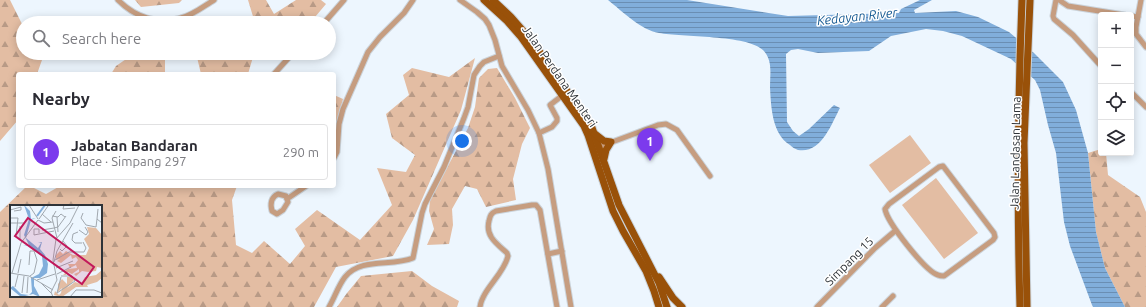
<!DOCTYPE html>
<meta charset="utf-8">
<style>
:root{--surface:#fff;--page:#f2f2f3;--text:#2b2b33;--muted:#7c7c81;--line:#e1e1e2;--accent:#7c3aed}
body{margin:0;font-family:Ubuntu,sans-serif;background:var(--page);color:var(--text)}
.controls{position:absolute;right:12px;top:12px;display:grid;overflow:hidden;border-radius:4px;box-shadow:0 2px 10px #0003}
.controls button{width:36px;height:36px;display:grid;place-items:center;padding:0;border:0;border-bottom:1px solid var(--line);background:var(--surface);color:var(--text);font:20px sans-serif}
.you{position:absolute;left:462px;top:141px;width:14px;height:14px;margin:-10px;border:3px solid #fff;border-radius:50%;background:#1a73e8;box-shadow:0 0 0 6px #1a73e833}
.badge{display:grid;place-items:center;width:26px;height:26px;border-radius:50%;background:var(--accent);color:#fff;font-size:13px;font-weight:700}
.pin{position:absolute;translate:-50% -33px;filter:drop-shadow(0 1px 2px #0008)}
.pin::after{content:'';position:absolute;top:21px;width:14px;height:12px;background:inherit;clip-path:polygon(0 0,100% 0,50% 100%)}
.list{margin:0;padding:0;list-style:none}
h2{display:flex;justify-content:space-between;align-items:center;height:52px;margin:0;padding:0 16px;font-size:17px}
h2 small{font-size:13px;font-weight:400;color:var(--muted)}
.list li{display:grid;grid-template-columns:26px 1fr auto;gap:12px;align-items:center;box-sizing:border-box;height:56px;margin:0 8px 8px;padding:0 8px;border:1px solid var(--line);border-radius:4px}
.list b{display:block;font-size:15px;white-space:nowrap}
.list p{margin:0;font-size:13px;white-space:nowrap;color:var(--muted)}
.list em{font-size:13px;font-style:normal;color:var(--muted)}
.icon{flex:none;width:22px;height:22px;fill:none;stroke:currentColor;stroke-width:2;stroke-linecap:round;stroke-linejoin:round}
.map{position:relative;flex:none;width:1146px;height:307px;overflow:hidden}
.search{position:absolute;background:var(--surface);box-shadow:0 2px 10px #0003;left:16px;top:16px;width:320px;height:44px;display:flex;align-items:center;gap:10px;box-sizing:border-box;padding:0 14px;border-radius:22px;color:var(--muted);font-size:15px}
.panel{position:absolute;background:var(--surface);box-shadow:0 2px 10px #0003;left:16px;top:72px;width:320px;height:116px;border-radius:4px}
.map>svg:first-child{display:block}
.forest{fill:url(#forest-firs);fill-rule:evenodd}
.pitch{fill:#e3bda3}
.water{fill:url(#water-rules)}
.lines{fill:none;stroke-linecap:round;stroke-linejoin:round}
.minor-casing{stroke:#cbd3da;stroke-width:7}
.major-casing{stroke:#cbd3da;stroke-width:9}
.minor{stroke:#c69d80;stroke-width:5}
.major{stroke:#995109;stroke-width:7}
.labels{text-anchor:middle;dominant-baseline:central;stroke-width:3;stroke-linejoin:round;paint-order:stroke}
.street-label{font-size:12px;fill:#2e3338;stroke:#fff}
.water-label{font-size:13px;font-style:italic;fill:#165a92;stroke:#fff}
.inset-river{fill:none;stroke:#81aedb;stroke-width:2}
.inset-road{fill:none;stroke:#a1a8af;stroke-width:1}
.view{fill:#c2185b;fill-opacity:0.15;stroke:#c2185b;stroke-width:2}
.inset-edge{fill:none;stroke:#2e3338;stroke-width:2}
</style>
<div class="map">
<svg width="1146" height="307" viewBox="0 0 1146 307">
<defs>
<pattern id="forest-firs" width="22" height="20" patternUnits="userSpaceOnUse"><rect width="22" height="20" fill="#e3bda3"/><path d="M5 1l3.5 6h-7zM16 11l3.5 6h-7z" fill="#b89a86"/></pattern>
<pattern id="water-rules" width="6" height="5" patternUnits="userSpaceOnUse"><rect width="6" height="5" fill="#81aedb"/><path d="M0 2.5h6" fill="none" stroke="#6a8eb3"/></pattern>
</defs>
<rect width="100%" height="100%" fill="#edf6fe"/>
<g class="forest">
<path d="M0,0h10l13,26v27h15l4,7 -5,14h-19v46l-18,21z"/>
<path d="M135,0h47l-3,3 -38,4z"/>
<path d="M248,0h18l8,14 22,-14h25l5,4 -16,19h-55z"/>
<path d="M196,53h61l-4,4 -5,17h-47z"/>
<path d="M132,55l33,3v16h-54l5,-8z"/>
<path d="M475,58l-14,52 -48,110 -20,36 -57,11 -22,40h-314v-95l27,-26h3l16,8 14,-8h177l-5,14 4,45 16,8 12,-12 26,23 15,-18 -10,-17 22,-19 43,30 32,-35 -15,-37 29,4 9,-17 -23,-17 -6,-24 23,-19 -6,-20 9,-7 37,9zM11,206h90v90h-90z"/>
<path d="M497,68l18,30 15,30 -8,16 -9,35 3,21 -30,7 -9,-18 -12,-3 -13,23 1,16 -4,19 -22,1 7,-16 -5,-18 1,-11 38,-72 7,-21 4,-29 9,-9z"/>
<path d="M334,95l9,4 -9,35z"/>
<path d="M1101,149v4h5l2,22 32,22 6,15v95h-21l-20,-39 -9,-36 -8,-79z"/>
<path d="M412,271l20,15 27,15 -2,6h-120l10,-14 14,-17z"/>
</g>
<g class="pitch">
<path d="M910,135l21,28 -41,30 -21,-28z"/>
<path d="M936,178l42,55 -34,26 -42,-54z"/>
</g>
<path class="water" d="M608,0h79l101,16 111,-3 2,-4 19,-9h12l-18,10 1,3 41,-2 22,6 31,15 25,21 29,29 13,28 12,43 8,79 9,36 20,39h-32l-1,-2 -22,-59 -6,-24 -8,-69 -8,-28 -8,-35 -5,-10 -24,-21 -49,-23 -19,-5 -17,-2 -35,7 -22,15 -51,2 -20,-4 -7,1 -5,4 1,68 6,9 6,5 10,-7 25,-24 6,3c-9,17 -19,46 -42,42 -3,-1 -6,-3 -8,-5 -18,-11 -19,-38 -20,-58 0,-13 3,-27 -7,-37 -15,-15 -82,-13 -104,-17 -18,-3 -37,-22 -51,-33z"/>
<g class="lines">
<defs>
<g id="minor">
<path d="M118,0c17,17 39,25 63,18 12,-3 23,-12 33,-18"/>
<path d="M460,0l17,12 8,7 4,6 6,15 7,26 26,44 11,23 9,36 23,138"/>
<path d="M1056,0l-3,16 1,3 19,16 28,31"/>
<path d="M1059,0l9,6 56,9"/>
<path d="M1141,0l-5,27v7l10,13"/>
<path d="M1131,16l7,1"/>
<path d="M324,23l20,-23"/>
<path d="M274,74l19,-21"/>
<path d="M1131,92l15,15"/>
<path d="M539,133l13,-6 5,-6v-3l-7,-13 13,-10"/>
<path d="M596,148l62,-23 8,-1 11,6 33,46"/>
<path d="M334,158l3,-6 2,-28 4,-15 25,-57 12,-15 24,-24 9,-13"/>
<path d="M943,166l51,67 1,4 -2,3 -49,36c-2,0 -4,0 -6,-1 -13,-4 -51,-53 -53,-66l4,-5 50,-37z"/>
<path d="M278,194l8,2 2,6 -5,8 -6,4 -5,-3c-2,-7 -1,-14 6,-17z"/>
<path d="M287,199l19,-13"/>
<path d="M548,254l14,-3"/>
<path d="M329,307c6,-10 9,-21 16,-30 16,-20 46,-10 68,-19l9,-45 3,-9 19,-37 20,-49 4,-11 6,-32 6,-9 4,-4 15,-6"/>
<path d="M480,307c2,-17 24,-33 28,-51l-1,-3c-10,-9 -22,-17 -18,-32 1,-5 2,-8 7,-10l36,-6h4l4,5 17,97"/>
<path d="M817,307l58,-59 20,-17"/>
<path d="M882,307l11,-11"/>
</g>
<g id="major">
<path d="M484,0l23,21 14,16 63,89 4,9 25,76 10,20 23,40 8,20 5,16"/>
<path d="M493,0l18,17 21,24 59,84 28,80 40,78 8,24"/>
<path d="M595,134l9,7 7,1 -5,8 -2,9"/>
<path d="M659,277l14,21 9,9"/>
<path d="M1020,307c-3,-102 -2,-205 2,-307"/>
<path d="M1027,307l-3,-164 6,-143"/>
</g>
</defs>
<use href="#minor" class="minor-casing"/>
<use href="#major" class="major-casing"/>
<use href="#minor" class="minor"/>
<use href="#major" class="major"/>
</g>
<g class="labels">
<g class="street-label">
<text transform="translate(560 76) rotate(55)">Jalan Perdana Menteri</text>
<text transform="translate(1015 153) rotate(-89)">Jalan Landasan Lama</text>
<text transform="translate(849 261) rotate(-45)">Simpang 15</text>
</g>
<g class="water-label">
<text transform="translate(857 16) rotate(-6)">Kedayan River</text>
</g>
</g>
<g transform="translate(10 205)">
<rect width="92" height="92" fill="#edf6fe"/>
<path d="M77,22l9,1 6,7v33l-5,-1 -1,4 -8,1 -6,-1 -6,5 -2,-2 5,-2v-3l-7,5 -4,-2 -2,3h-3l3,-3h-3l5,-3 9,-1 -1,-3 -6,3 -2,-4h7l3,-4 -2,-3 -4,2 -1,-4 -10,8 -4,-2 3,-2 -4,1v-5l4,-4 3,3 3,-3 7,4h13l3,-7 -5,-9 5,-5zM92,65v8l-5,4 -10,3 1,2h-12l-14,10 -8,-2 1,-4 4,4 2,-2 1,-5 -4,4v-8l4,-5 5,5v-7h4l3,3 -7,8 8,-6 6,2 4,-7 11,-2z" fill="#e3bda3"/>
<path d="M14,0l6,6 1,8 5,-1 -5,2 -5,18 12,10 3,-5h-3l4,-1 -2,7 5,6 3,9 -1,9 -7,5h-6v8l6,11 -7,-3 -12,3 -11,-9 3,-2 8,8 8,1 3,-3 -1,-14 8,-4 4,-8 -1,-10 -12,-10 -7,-1h6l-5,-10 5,-16z" fill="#81aedb"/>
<path class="inset-river" d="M27,11l8,-11"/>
<path class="inset-road" d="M19,0l9,14M54,0l-1,4 12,-1M88,4l-1,10 5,4M0,5l11,-3v3l-7,1M46,6l-4,7 5,20M73,8l-2,5 5,7 10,2 1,-8M32,9l9,8M42,11l6,1 3,-3 4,3M47,12l1,15M0,13h8l-2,18M29,14l9,-13M28,15l6,3 9,-1M0,18h14M10,21v14M44,23l4,-1 8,-11M32,25l12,-2M69,25l7,5 2,-3 -3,-5M68,27l-5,2 -1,6 3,3h7M29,28v-4h-5v6l20,-4M11,38l17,-23M50,44l2,2 5,-5 -4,-5M20,46h4l3,9 -3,13 -4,3M45,55l14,-8h15l2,-4 -3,-6M44,57l3,-11 16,-28M19,60l1,-14M46,63l17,-7M0,68l19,3 24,14M2,68l9,-30M8,68l3,-14M47,69l14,-7M51,71h11l3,5 -18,12 4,-16M27,75l18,-6M31,78l10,10M5,82l3,-12M12,88l2,-17M17,88l1,-16M43,92l-2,-5 6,-12 -4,-20 3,-21 14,-16 9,-18M60,92l6,-7h18l8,3"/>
<path class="view" d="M18,13l66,49 -12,17 -67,-48z"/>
<rect width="92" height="92" class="inset-edge"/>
</g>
</svg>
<div class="controls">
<button>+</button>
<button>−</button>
<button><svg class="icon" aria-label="locate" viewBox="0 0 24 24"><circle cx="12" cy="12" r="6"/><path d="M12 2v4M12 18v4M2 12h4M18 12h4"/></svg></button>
<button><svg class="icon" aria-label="layers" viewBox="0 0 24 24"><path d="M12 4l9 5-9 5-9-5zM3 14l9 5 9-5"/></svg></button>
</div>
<div class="you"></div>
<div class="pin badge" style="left:650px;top:161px">1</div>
<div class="search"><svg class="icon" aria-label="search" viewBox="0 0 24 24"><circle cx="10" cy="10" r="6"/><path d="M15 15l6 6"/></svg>Search here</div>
<section class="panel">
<h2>Nearby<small></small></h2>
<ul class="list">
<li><span class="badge">1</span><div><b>Jabatan Bandaran</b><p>Place · Simpang 297</p></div><em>290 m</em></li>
</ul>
</section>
</div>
